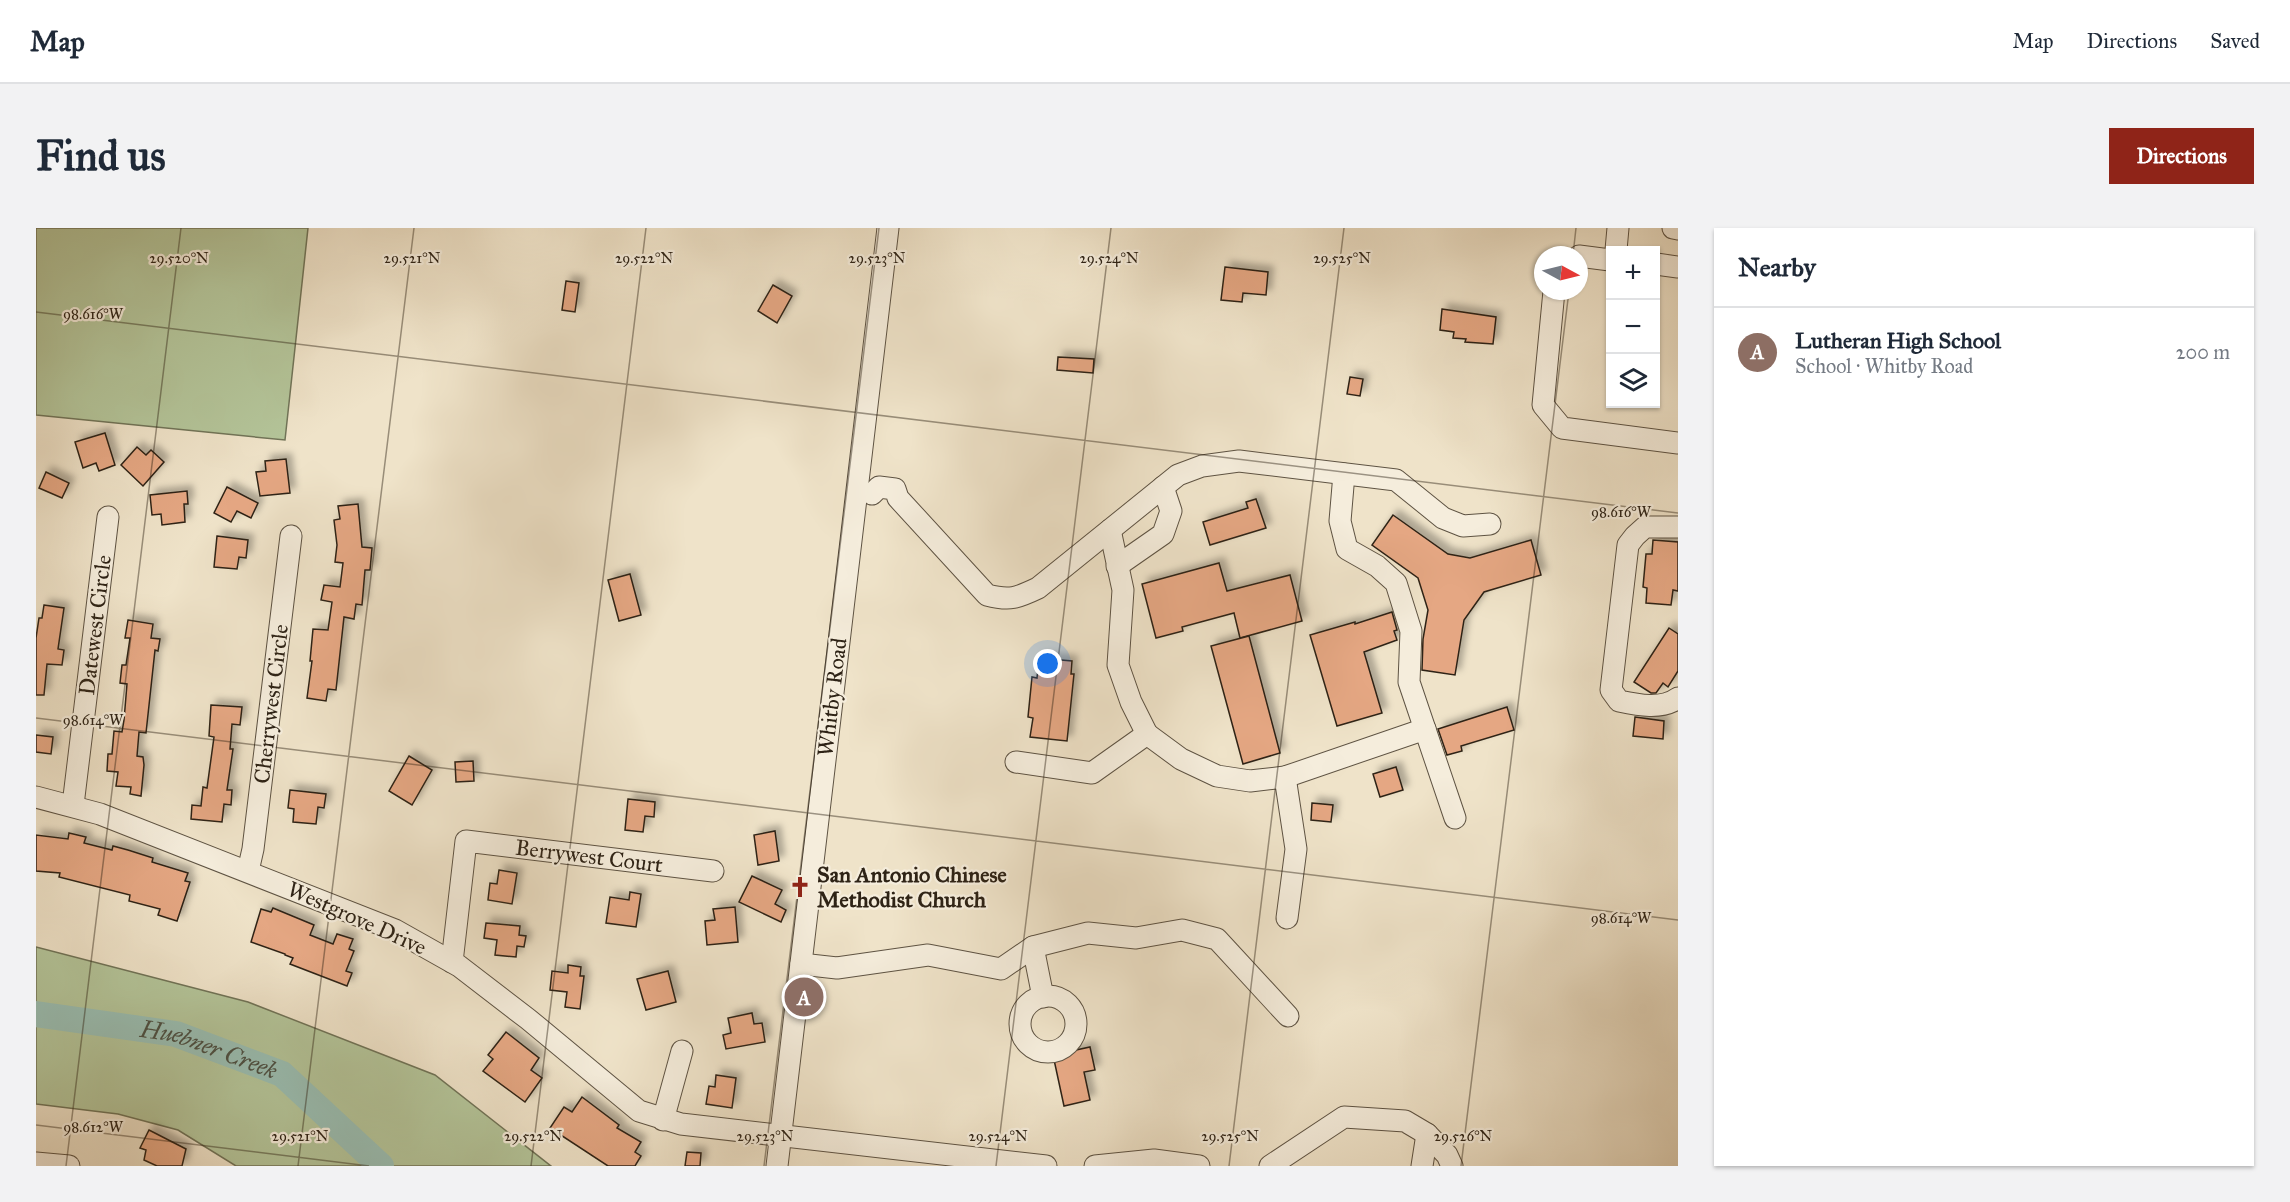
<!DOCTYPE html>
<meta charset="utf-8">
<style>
:root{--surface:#fff;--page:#f2f2f3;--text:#1f2937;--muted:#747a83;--line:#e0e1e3;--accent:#8f2418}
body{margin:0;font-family:"IM FELL Great Primer",serif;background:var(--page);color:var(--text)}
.controls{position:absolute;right:18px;top:18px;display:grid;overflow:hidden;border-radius:0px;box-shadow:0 2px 4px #0004}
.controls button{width:54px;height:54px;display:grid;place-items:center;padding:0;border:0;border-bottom:2px solid var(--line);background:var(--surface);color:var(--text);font:30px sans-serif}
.compass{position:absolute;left:1498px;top:18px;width:54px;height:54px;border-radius:50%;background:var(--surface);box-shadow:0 2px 4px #0004;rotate:97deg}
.you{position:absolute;left:1012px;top:436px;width:21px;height:21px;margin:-15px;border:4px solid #fff;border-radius:50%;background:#1a73e8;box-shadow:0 0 0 9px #1a73e833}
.badge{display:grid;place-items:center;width:39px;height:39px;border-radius:50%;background:var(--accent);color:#fff;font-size:20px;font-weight:700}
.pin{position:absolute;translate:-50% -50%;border:3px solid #fff;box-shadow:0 2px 6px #0006}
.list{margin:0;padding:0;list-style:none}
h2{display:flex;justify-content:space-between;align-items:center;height:78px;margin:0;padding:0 24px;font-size:26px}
h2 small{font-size:20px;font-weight:400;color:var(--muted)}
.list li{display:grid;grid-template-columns:39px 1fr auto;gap:18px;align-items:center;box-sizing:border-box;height:90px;padding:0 24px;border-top:2px solid var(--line)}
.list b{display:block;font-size:22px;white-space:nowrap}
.list p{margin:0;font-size:20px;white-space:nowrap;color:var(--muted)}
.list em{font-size:20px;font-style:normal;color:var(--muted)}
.icon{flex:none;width:33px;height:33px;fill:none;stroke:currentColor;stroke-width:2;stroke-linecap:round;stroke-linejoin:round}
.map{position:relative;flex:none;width:1642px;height:938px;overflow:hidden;border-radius:0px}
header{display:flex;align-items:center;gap:36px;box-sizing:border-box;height:84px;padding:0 30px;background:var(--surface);border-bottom:2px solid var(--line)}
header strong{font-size:28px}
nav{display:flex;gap:33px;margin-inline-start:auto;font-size:21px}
.intro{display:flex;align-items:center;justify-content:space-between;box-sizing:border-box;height:144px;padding:0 36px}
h1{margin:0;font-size:42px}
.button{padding:15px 27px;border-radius:0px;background:var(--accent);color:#fff;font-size:21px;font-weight:700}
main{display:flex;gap:36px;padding:0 36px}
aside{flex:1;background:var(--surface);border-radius:0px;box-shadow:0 2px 4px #0004}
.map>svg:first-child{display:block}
.green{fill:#b4c59a;stroke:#717458;stroke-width:1.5}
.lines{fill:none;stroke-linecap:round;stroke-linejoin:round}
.river{stroke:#9abeb2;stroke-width:26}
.building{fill:#e5a783;stroke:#2e2316;stroke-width:1.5;filter:url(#shadow)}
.minor-casing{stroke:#5e5343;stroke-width:23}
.minor{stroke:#f5eddc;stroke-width:21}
.ticks{fill:none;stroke:#2e2316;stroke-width:1.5;stroke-opacity:0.45}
.labels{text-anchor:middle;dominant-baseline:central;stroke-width:4.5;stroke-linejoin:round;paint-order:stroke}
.street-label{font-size:22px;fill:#2e2316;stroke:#f5eddc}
.poi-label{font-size:22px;font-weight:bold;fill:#2e2316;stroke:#f5eddc;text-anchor:start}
.water-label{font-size:24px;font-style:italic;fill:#4e5245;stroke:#f5eddc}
.ticks-label{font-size:15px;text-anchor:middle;fill:#2e2316;stroke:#f5eddc;stroke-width:4.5;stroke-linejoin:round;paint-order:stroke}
</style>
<header>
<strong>Map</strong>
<nav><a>Map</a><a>Directions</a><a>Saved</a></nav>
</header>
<div class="intro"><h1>Find us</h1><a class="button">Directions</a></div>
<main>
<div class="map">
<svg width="1642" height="938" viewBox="0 0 1642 938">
<defs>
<filter id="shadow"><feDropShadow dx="5.5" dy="-5.5" stdDeviation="3" flood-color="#0004"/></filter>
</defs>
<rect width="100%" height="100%" fill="#efe3c9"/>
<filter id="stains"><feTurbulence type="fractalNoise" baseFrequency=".00333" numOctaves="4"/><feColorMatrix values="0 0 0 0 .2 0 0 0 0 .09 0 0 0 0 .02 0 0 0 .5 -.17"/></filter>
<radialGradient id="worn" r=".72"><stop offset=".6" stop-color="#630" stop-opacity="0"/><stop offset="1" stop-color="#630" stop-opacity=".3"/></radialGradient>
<g class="green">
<path d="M0,0h272l-23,212 -249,-25z"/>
<path d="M0,719l212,55 187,73 116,91h-315l-58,-36 -60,-16 -82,-10z"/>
</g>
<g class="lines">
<path class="river" id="s1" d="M0,786l140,20 106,40 99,92"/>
</g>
<g class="building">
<path d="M1189,39l43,5 -2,23 -23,-2 -1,9 -21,-2z"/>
<path d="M530,53l13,2 -4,29 -13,-2z"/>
<path d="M737,57l19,11 -15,27 -19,-12z"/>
<path d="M1406,81l54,8 -3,27 -28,-2 1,-3 -13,-1 1,-6 -14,-2z"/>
<path d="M1022,129l36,2 -1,14 -36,-3z"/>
<path d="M1314,149l13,2 -3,17 -13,-2z"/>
<path d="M69,205l10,32 -16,6 -3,-8 -13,5 -8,-26z"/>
<path d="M101,219l9,8 5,-5 13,12 -21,24 -22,-21z"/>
<path d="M250,231l4,34 -30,3 -4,-24 10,-1 -1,-10z"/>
<path d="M10,244l23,11 -7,15 -23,-10z"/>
<path d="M191,259l31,16 -7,15 -14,-7 -6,11 -17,-9z"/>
<path d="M151,263l1,13h-4l1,18 -23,3 -1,-11 -9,1 -2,-20z"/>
<path d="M1220,271l10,29 -56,17 -7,-23 45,-14 -2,-6z"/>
<path d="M322,276l4,43 10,1 -2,22h-5l-3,35 -6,-1 -2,15 -10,-2 -8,73 -8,-1 -2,12 -19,-3 5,-37h-2l3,-32 15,1 4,-28 -11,-2 3,-15 16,2 3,-24 -8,-1 2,-17 -3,-25 6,-1 -2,-13z"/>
<path d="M1357,287l55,39 22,4 61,-18 10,35 -57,17 -20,28 -9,55 -33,-5 1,-31 5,-29 -10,-32 -46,-33z"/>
<path d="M181,308l31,4 -2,18 -7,-1 -2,12 -23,-2z"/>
<path d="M1617,312l25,2v49l-5,-1 -2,15 -25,-2 1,-15 -4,-1 3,-33h6z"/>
<path d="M1183,335l8,28 63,-16 12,46 -62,17 -6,-25 -52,14 1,4 -27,7 -14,-54z"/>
<path d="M594,346l11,41 -22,6 -11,-41z"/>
<path d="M8,377l20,3 -6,41 6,1 -2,15 -15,-1 -3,31h-8v-57l3,-20h3z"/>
<path d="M1356,384l5,18 -3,1 3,9 -33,12 18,61 -45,13 -27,-91 45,-13v2z"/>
<path d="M92,392l25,4 -2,14 9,1 -2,12 -3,-1 -9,83 -7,-1 -2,24 6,1 1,8 -3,31 -11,-2 1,-7 -15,-1 2,-14 -11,-1 1,-17h4l2,-23 8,1 2,-12 3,-36 -7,-1 2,-18h4l4,-27h-5z"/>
<path d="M1633,400l9,6v37l-10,16 -5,-4 -7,10h-5l-17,-11z"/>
<path d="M1213,408l31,117 -37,11 -32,-118z"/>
<path d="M1003,430l33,3 -1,13h3l-7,67 -37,-4 3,-19 -5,-1 4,-40 5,1z"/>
<path d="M175,477l31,2 -2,18 -8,-1 -2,25h3l-6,41h5l-1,15 -7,-1 -2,18 -31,-3 1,-14 9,1 2,-19 4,1 7,-51 -5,-1z"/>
<path d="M1471,479l7,23 -53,16 1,5 -15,4 -9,-26z"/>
<path d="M1599,489l29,4 -1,18 -30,-3z"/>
<path d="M0,507l17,2 -2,17 -15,-2z"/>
<path d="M373,528l23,14 -20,35 -23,-14z"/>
<path d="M437,533l1,20 -18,1 -1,-20z"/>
<path d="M1360,539l7,23 -23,7 -7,-23z"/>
<path d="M254,562l36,4 -2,14 -6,-1 -2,17 -23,-2 1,-13 -6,-1z"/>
<path d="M592,571l27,3 -1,15 -9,-1 -2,16 -18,-2z"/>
<path d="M1276,575l21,2 -2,17 -20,-2z"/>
<path d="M739,603l4,30 -21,4 -4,-30z"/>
<path d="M33,605l17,4 -2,6 28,7 1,-4 15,4 25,8 -1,4 36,11 -3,8 5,1 -13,39 -19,-6 2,-6 -31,-8 1,-6 -71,-18 1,-4 -24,-2v-36l32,4z"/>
<path d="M463,642l18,3 -5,31 -24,-4 2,-17 7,1z"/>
<path d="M716,648l30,14 -7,14 11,6 -5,12 -42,-20z"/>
<path d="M594,664l11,2 -5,33 -30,-4 4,-26 19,3z"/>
<path d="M699,679l3,35 -31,3 -2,-24 10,-1 -2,-11z"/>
<path d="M237,680l41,17 -4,10 23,9 4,-10 16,5 -4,10 5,2 -8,20 6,2 -5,13 -57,-22 3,-6 -8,-3v-1l-34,-12 10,-33 10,3z"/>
<path d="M450,695l34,3 -1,9 7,1 -2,11 -7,-1 -1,11 -21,-2 2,-15 -13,-2z"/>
<path d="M532,737l13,2 -1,9h4l-4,33 -15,-2 2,-15 -17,-2 2,-19 16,2z"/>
<path d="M632,743l8,31 -30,8 -9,-31z"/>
<path d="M716,785l2,11 8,-1 3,19 -39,7 -3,-14 8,-2 -3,-15z"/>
<path d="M470,804l33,26 -8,12 11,8 -17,24 -42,-31 10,-12 -5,-4z"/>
<path d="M1054,819l5,23 -11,2 6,28 -26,6 -11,-51z"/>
<path d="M680,847l20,3 -4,30 -26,-4 3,-18 6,1z"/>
<path d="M546,869l37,28 -2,3 24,14 -6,10 6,4 -6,10h-27l-58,-38 14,-21 8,5z"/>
<path d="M113,902l37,19 -4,17h-25l-13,-6 2,-10 -6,-2z"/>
<path d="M651,924l14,1 -1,13h-15z"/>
</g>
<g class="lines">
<defs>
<g id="minor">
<path d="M1637,0l5,1"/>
<path d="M1580,22l2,-22"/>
<path d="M1543,28l31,4"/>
<path d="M1620,36l22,3"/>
<path d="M1518,63l-11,114 19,23 116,15"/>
<path d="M1308,246l-4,47 7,28 30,17 19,17 15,48 -2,51 46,136"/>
<path d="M836,266l7,-7 16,2 3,9 89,97c23,6 30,3 51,-7l140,-113 24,-9 37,-5 157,19 47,38 20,8 27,-2"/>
<path d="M1642,299h-33l-10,9 -7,9 -17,145 8,11c19,4 43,9 59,-3"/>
<path d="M1074,302l13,60 -5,75 13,37 16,32"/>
<path d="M1081,338l46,-32 8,-23 -8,-24"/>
<path d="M980,534l76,11 55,-39 34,25 36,17 33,5 35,-4 140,-48"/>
<path d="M1249,549l11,72 -9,69"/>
<path d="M0,569l64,17 295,116 64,36 69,53 111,92 42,13 365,42"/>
<path d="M37,577l35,-288"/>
<path d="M212,643l5,-22 38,-313"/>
<path d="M997,719l10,50"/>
<path d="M416,734l14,-121 247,30"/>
<path d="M765,736l36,4 91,-13 73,14 32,-22 55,-14 48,5 46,-8 35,9 71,77"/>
<circle cx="1012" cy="796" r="28"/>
<path d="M627,892l19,-69"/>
<path d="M0,935l33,3"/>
<path d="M741,938l111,-938"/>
<path d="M1059,938l59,-6 45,6"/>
<path d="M1234,938l74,-49 61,4 22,13 20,21 5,11"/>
<path d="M1386,938l5,-32"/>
</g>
</defs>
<use href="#minor" class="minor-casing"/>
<use href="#minor" class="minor"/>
</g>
<path class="ticks" d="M1537,27l3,-27M0,84l1642,201M0,490l1642,202M0,897l333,41M30,938l115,-938M262,938l116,-938M495,938l115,-938M728,938l115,-938M960,938l115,-938M1193,938l115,-938M1425,938l108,-875"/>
<defs>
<symbol id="church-bare" viewBox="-9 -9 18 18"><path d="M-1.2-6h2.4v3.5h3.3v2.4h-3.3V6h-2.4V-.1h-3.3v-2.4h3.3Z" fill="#8f2418" stroke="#f5eddc" stroke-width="2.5" paint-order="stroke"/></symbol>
</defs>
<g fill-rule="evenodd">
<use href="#church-bare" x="749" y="644" width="30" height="30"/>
</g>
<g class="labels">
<g class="street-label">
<text transform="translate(59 397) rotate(-83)">Datewest Circle</text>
<text transform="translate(796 469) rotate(-83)">Whitby Road</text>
<text transform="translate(235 476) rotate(-83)">Cherrywest Circle</text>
<text transform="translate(553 628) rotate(7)">Berrywest Court</text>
<text transform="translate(321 690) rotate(24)">Westgrove Drive</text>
</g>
<g class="poi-label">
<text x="781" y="646">San Antonio Chinese<tspan x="781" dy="25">Methodist Church</tspan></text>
</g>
<g class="water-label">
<text stroke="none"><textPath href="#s1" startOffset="177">Huebner Creek</textPath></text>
</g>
</g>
<g class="ticks-label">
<text x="143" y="35">29.520°N</text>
<text x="376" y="35">29.521°N</text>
<text x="608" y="35">29.522°N</text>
<text x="841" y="35">29.523°N</text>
<text x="1073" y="35">29.524°N</text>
<text x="1306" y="35">29.525°N</text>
<text x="57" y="91">98.616°W</text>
<text x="1585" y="289">98.616°W</text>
<text x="57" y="497">98.614°W</text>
<text x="1585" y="695">98.614°W</text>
<text x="57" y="904">98.612°W</text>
<text x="264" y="913">29.521°N</text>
<text x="497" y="913">29.522°N</text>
<text x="729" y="913">29.523°N</text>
<text x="962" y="913">29.524°N</text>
<text x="1194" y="913">29.525°N</text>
<text x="1427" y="913">29.526°N</text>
</g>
<rect width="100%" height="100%" filter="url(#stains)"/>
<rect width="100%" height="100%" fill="url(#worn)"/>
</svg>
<div class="controls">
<button>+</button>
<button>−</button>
<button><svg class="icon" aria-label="layers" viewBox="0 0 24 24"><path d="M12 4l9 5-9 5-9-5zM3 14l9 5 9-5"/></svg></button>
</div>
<svg class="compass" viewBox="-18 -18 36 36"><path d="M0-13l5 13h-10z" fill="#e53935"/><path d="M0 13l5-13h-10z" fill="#747a83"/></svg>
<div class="you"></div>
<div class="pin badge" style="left:768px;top:769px;background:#8d6e63">A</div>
</div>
<aside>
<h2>Nearby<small></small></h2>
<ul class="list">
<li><span class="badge" style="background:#8d6e63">A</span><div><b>Lutheran High School</b><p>School · Whitby Road</p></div><em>200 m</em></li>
</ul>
</aside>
</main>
